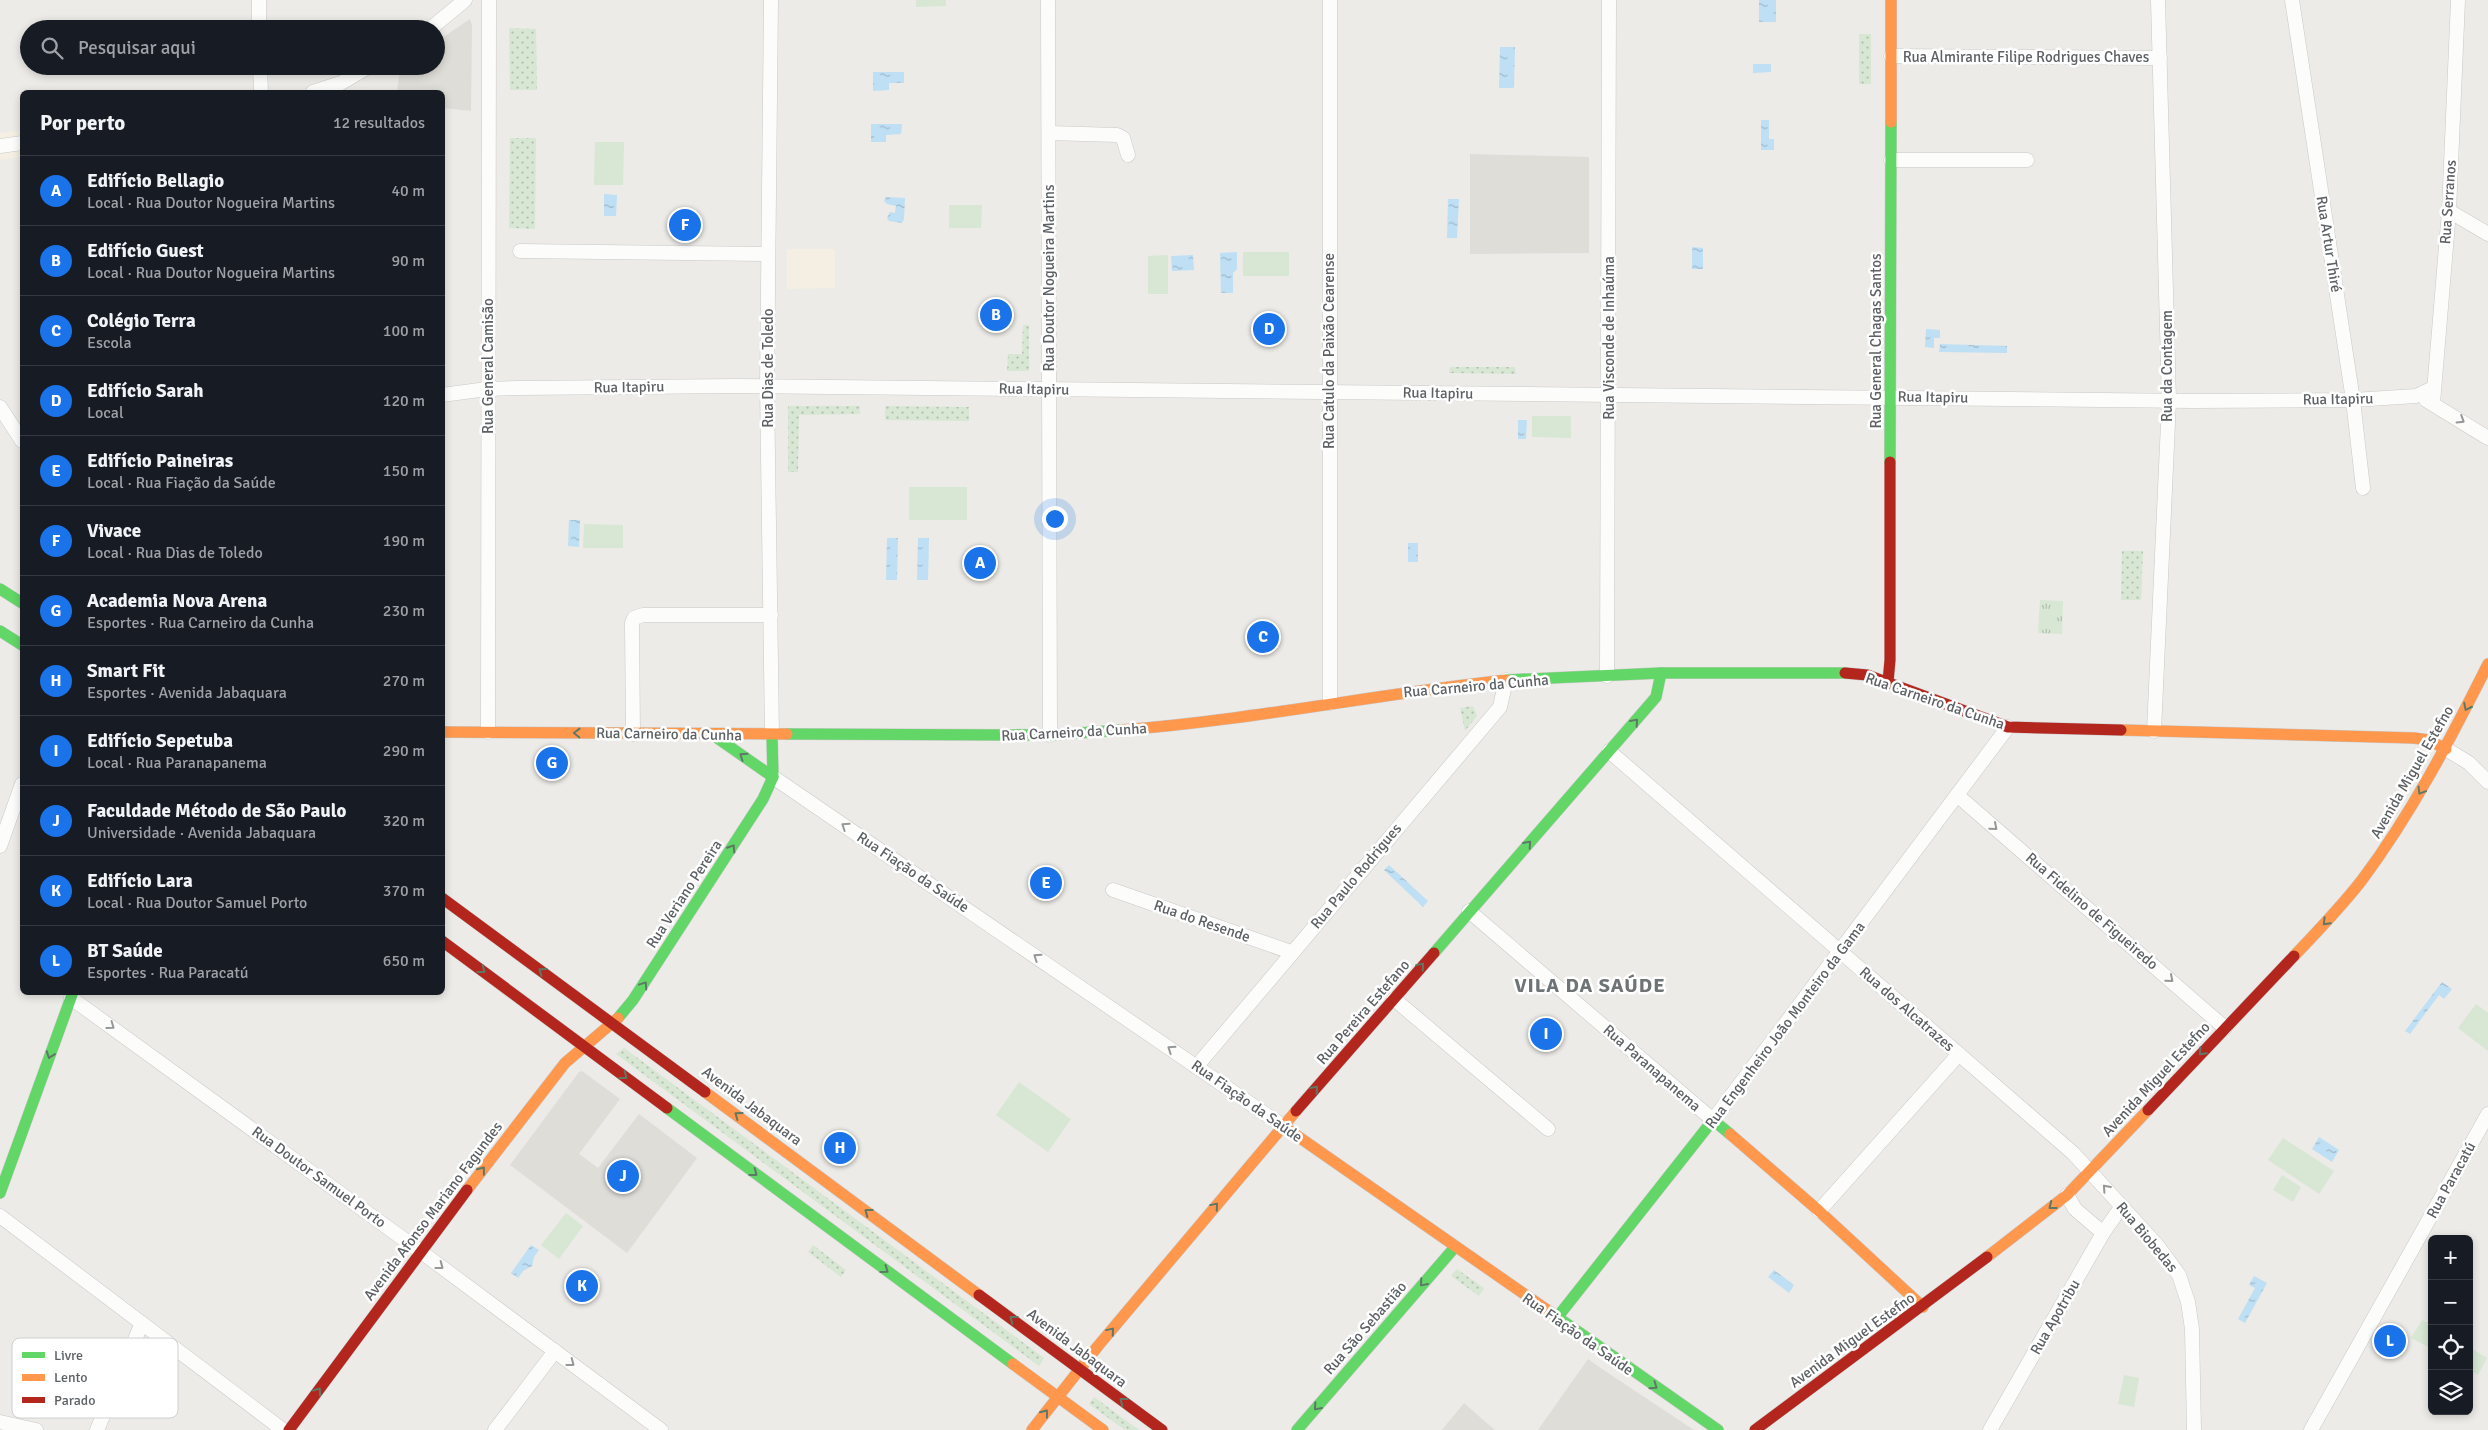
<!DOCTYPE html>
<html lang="pt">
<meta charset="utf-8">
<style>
:root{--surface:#171b24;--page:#20242c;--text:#f1f3f6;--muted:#9ea1a6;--line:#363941;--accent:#1a73e8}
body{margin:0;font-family:Signika,sans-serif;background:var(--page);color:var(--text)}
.controls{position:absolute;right:15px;bottom:15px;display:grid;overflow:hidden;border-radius:8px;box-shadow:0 2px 8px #0003}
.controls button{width:45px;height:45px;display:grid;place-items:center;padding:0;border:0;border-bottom:1px solid var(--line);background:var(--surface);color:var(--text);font:25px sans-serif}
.you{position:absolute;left:1054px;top:518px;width:18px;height:18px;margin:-12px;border:4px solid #fff;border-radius:50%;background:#1a73e8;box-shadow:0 0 0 8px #1a73e833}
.badge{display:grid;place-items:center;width:32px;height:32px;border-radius:50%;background:var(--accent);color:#fff;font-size:16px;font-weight:700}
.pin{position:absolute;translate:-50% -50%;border:2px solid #fff;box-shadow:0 1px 5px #0006}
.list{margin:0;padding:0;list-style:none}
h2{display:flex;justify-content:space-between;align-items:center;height:65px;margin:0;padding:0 20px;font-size:21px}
h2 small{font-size:16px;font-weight:400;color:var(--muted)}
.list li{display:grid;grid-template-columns:32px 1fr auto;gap:15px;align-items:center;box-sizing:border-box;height:70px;padding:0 20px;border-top:1px solid var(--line)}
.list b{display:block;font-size:19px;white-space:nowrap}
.list p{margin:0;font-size:16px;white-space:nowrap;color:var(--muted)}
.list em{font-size:16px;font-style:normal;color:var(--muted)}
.icon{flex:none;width:28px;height:28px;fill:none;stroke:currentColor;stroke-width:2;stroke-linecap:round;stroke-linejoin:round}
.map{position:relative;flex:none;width:2488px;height:1430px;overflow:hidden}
.search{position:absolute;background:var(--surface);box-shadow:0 2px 8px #0003;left:20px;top:20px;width:425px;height:55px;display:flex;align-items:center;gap:12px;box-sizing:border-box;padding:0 18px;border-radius:28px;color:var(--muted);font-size:19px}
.panel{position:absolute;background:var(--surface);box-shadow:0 2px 8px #0003;left:20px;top:90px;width:425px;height:905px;border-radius:8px}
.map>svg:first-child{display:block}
.commercial{fill:#f4efe2}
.education{fill:#dfddd7}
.grass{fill:url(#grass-tufts)}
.park{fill:#d7e7d4}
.garden{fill:url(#garden-dots)}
.water{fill:url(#water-ripples)}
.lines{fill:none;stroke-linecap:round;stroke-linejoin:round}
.street-casing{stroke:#c9c9c9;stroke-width:15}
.fast-casing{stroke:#c9c9c9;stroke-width:12}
.slow-casing{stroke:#c9c9c9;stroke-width:12}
.jam-casing{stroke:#c9c9c9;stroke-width:12}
.street{stroke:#fcfcfb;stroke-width:14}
.fast{stroke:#63d668;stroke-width:11}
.slow{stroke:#ff974d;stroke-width:11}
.jam{stroke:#b3261e;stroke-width:11}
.oneway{stroke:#959799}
.oneway2{stroke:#5e7865}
.labels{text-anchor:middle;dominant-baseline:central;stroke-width:5;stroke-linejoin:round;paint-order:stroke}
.street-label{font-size:15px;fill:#5d6164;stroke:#fff}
.district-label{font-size:20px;font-weight:bold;letter-spacing:1px;fill:#6e7376;stroke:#fff}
.key{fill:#fff;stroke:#ced0d0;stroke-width:1}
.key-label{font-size:14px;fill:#5d6164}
</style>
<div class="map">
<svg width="2488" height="1430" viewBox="0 0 2488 1430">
<defs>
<pattern id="grass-tufts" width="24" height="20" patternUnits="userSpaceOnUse" patternTransform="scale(1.25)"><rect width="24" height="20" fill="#d7e7d4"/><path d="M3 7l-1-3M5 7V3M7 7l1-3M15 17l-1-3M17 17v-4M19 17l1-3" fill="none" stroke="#b2bfb0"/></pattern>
<pattern id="garden-dots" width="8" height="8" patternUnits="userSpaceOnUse" patternTransform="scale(1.25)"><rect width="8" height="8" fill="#d7e7d4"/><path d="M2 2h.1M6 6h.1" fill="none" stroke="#b2bfb0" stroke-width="1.8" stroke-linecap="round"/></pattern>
<pattern id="water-ripples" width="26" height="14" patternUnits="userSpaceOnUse" patternTransform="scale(1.25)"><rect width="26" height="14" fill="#bedff4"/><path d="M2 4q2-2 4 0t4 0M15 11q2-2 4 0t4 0" fill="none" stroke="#9eb8c9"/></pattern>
</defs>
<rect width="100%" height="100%" fill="#ecebe7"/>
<g class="commercial">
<path d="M22,130v27l-22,3v-27z"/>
<path d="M787,249h48v39l-48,1z"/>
</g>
<g class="education">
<path d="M470,19l2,6 -1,86 -28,-3 -1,-16h-45l3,-24 2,-2h34v-24z"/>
<path d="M1470,154l119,3v96l-119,1z"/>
<path d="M582,1071l38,28 -41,55 19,14 41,-54 58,44 -70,95 -117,-88 69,-93z"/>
<path d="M1588,1359l14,10 92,61h-156z"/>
<path d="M1464,1403l18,16 13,11h-53z"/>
</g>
<path class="grass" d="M2040,600l23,1 -1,33 -24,-1z"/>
<g class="park">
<path d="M916,0h30v6l-30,1z"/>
<path d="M595,142h29l-1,43h-29z"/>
<path d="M949,205h33l-1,23h-32z"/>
<rect x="1243" y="252" width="46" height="24"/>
<path d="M1168,255v39h-20v-38z"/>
<path d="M1532,416h39v22l-39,-1z"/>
<rect x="909" y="487" width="58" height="33"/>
<path d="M584,524l39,1v23h-40z"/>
<path d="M2476,1004l12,9v38l-30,-23z"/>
<path d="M1019,1082l52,37 -23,33 -52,-37z"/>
<path d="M2283,1138l51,33 -15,23 -51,-34z"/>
<path d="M2282,1175l19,12 -8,15 -20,-12z"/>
<path d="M566,1213l17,13 -24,33 -18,-14z"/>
<path d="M2422,1320l10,5v24l-21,-11z"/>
<path d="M2469,1347l18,11 -9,17 -9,-5z"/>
<path d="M2124,1375l15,3 -5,29 -16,-3z"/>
</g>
<g class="garden">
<path d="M509,28l27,1 1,61h-27z"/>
<rect x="1859" y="34" width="12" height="50"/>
<path d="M510,138h26l-1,91 -26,-1z"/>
<path d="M1023,325h6v46h-22l1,-17h14z"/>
<path d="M1450,367h65l1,7 -67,-1z"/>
<path d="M788,406h72v8l-61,1 -1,57h-10z"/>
<path d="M885,406l84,1v14l-84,-1z"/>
<path d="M2122,551h21l-2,49h-20z"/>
<path d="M1473,706l4,10 -12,15 -5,-23z"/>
<path d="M624,1048l420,310 -5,8 -423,-312z"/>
<path d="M813,1245l33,25 -5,7 -33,-25z"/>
<path d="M1457,1269l27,19 -5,8 -28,-20z"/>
<path d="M1094,1397l45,33h-14l-36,-26z"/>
</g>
<g class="water">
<rect x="1759" y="0" width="17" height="22"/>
<path d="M1500,47h15l-1,41h-15z"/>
<path d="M1753,64h18v8l-18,1z"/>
<path d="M873,72h31v11h-15v7l-16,1z"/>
<path d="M1761,120h8v19h5v11h-13z"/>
<path d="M871,124h31l-1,10 -15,1v7h-15z"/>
<path d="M604,194l13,1 -1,21h-12z"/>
<path d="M886,197l19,1 -1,21 -2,4 -13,-2 -2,-3 3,-6 5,1 1,-7 -9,-2 -3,-3z"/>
<path d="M1448,199h11l-2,39h-10z"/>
<path d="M1692,247l11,1v21h-11z"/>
<path d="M1237,252v17l-4,4v20h-12l-1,-40z"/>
<path d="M1193,255l1,15 -22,1 -1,-15z"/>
<path d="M1926,329l14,1v8h-6v10l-9,-1z"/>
<path d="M1940,344l67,2v7l-68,-1z"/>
<path d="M1518,420h9l-1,19h-8z"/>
<path d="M569,520h11l-1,27 -11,-1z"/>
<path d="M887,538h11l-1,42h-11z"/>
<path d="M918,538h11l-1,42h-11z"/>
<rect x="1408" y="543" width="10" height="19"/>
<path d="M1389,865l39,36 -5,6 -39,-37z"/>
<path d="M2442,982l10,7 -8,10 -5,-4 -29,39 -5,-3z"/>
<path d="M2319,1137l20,13 -7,12 -20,-13z"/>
<path d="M531,1245l8,5 -5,7 -2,9 -9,5 -5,7 -7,-5z"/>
<path d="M1774,1270l20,15 -5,8 -21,-16z"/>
<path d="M2254,1276l13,7 -22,40 -7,-4 17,-31 -6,-3z"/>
</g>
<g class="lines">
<defs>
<g id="street">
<path d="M259,0v29"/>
<path d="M771,0l-4,386 5,349"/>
<path d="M1048,0l2,735"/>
<path d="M1330,0v703"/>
<path d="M2292,0l61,400 10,88"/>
<path d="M430,29l35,-29"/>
<path d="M1891,56l269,2"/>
<path d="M260,66l1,26"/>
<path d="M313,92l28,-9 29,-17"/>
<path d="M1049,133l68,2 6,3 5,17"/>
<path d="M0,146l22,-3"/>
<path d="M1891,160h136"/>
<path d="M2449,211l39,23"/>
<path d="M520,251l248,3"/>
<path d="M442,395l45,-6 32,-1 219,-2 1455,15 160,-1 63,-4 17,-8"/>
<path d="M2426,400l62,38"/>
<path d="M2433,403l16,-192 9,-211"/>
<path d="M0,407l22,34"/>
<path d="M1607,676l2,-676"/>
<path d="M2154,731l15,-330 -11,-401"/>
<path d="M488,732l1,-732"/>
<path d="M633,734l-1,-111 2,-5 9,-3h128"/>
<path d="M2446,749l23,14 19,19"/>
<path d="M1609,751l464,402 84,92 22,30 9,27 4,27 2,101"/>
<path d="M773,777l510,349"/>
<path d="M1957,795l268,233"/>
<path d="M0,846l22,-62"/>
<path d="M1113,890l178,62"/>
<path d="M1469,911l244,209 295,-393"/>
<path d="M71,998l349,253 241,179"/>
<path d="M1394,999l154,130"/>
<path d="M1196,1067l304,-360 6,-27"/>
<path d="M2067,1195l8,14 28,24"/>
<path d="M1819,1211l140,-157"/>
<path d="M0,1216l283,214"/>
<path d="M0,1422l36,8"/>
<path d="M97,1430l45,-107"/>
<path d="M495,1430l60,-79"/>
<path d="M1990,1430l113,-197 19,-27"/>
<path d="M2311,1430l177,-316"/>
</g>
<g id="fast">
<path d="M1890,462l1,-340"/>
<path d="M0,589l22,14"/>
<path d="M0,631l22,14"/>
<path d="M1506,680l155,-7h184"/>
<path d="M787,734l263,1 72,-5"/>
<path d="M713,735l60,42"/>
<path d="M1434,953l222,-256 5,-24"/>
<path d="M618,1018l15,-18 130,-201 10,-22 -1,-42"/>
<path d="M667,1108l346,256"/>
<path d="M0,1193l73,-201"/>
<path d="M1550,1312l168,118"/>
<path d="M1556,1319l157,-199 17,14"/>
<path d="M1297,1430l158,-183"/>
</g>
<g id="slow">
<path d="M1891,122v-122"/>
<path d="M1122,730c129,-10 256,-36 384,-50"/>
<path d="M2121,730l293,8 14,2 18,9"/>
<path d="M442,732l345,2"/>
<path d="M2294,956c23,-24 47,-49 68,-76 50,-67 89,-142 126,-216"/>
<path d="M705,1092l274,203"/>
<path d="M1283,1126l267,186"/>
<path d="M1730,1134l89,77 104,96"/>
<path d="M467,1190l98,-127 53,-45"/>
<path d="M1987,1257l80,-62 81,-85"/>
<path d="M1013,1364l90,66"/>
<path d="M1032,1430l66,-84 198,-235"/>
</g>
<g id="jam">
<path d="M1845,673l22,2 141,52 113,3"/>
<path d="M1888,682l2,-22v-198"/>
<path d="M442,898l263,194"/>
<path d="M442,941l225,167"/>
<path d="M2148,1110l146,-154"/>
<path d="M1296,1111l138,-158"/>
<path d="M979,1295l183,135"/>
<path d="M289,1430l178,-240"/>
<path d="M1755,1430l232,-173"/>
</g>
</defs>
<use href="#street" class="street-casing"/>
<use href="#fast" class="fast-casing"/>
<use href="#slow" class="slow-casing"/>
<use href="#jam" class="jam-casing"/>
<use href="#street" class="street"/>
<use href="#fast" class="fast"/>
<use href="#slow" class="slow"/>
<use href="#jam" class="jam"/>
</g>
<defs><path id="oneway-chevron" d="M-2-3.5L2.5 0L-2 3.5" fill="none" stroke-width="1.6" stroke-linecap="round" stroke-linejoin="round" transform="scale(1.25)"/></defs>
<g class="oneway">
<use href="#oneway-chevron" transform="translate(2461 420) rotate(32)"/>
<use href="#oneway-chevron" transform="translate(845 826) rotate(-146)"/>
<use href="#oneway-chevron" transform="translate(1994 827) rotate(41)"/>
<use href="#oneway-chevron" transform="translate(1037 957) rotate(-146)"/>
<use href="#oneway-chevron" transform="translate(2170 979) rotate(41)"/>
<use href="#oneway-chevron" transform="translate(111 1026) rotate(36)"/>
<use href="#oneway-chevron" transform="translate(1171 1049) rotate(-146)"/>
<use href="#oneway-chevron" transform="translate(2106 1188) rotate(-132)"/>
<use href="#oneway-chevron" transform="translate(440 1266) rotate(37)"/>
<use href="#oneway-chevron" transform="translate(571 1363) rotate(37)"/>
</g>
<g class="oneway2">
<use href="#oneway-chevron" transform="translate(2467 707) rotate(117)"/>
<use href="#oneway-chevron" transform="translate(1635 722) rotate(-49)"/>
<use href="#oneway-chevron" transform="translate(577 733) rotate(-179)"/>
<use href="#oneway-chevron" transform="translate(743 756) rotate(-145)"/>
<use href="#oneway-chevron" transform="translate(2421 791) rotate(121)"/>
<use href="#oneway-chevron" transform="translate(1528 844) rotate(-49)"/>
<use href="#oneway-chevron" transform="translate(732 848) rotate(-57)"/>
<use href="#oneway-chevron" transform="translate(2326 922) rotate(134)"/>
<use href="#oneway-chevron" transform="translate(1421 966) rotate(-50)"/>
<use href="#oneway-chevron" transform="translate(482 970) rotate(37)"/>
<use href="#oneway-chevron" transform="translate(542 971) rotate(-144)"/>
<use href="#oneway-chevron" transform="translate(644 985) rotate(-56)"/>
<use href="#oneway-chevron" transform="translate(2202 1052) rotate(133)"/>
<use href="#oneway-chevron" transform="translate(50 1055) rotate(110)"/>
<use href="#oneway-chevron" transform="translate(624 1076) rotate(37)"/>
<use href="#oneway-chevron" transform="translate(1315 1089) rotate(-49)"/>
<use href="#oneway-chevron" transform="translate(738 1115) rotate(-144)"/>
<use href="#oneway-chevron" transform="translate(482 1170) rotate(-52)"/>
<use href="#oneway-chevron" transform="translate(754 1173) rotate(37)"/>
<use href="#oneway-chevron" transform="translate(1215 1206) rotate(-50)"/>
<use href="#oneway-chevron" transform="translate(2052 1206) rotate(142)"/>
<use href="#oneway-chevron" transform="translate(868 1212) rotate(-143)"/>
<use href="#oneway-chevron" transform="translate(885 1270) rotate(36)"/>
<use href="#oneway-chevron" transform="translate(1423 1283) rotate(131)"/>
<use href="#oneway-chevron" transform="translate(1013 1319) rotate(-143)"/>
<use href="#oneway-chevron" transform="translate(1111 1331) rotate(-50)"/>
<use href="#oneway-chevron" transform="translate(1654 1386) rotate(35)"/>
<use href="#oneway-chevron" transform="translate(318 1391) rotate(-54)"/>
<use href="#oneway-chevron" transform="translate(1123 1401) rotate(-143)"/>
<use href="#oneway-chevron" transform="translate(1317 1407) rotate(131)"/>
<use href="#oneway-chevron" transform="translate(1045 1413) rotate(-52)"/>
</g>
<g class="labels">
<g class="street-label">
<text x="2026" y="57">Rua Almirante Filipe Rodrigues Chaves</text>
<text transform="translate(2448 202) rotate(-86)">Rua Serranos</text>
<text transform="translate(2329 244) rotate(81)">Rua Artur Thiré</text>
<text transform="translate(1049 278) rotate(-90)">Rua Doutor Nogueira Martins</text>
<text transform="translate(1609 338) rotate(-90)">Rua Visconde de Inhaúma</text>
<text transform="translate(1876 341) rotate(-90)">Rua General Chagas Santos</text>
<text transform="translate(1329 351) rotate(-90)">Rua Catulo da Paixão Cearense</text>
<text transform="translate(488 366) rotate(-90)">Rua General Camisão</text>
<text transform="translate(2167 366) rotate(-90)">Rua da Contagem</text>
<text transform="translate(768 368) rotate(-90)">Rua Dias de Toledo</text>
<text transform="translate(629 387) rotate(-1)">Rua Itapiru</text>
<text transform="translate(1034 389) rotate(1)">Rua Itapiru</text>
<text transform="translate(1438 393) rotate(1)">Rua Itapiru</text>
<text transform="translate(1933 397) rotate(1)">Rua Itapiru</text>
<text transform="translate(2338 399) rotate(-1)">Rua Itapiru</text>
<text transform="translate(1476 686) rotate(-5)">Rua Carneiro da Cunha</text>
<text transform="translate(1935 701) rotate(19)">Rua Carneiro da Cunha</text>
<text transform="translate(1074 732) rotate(-3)">Rua Carneiro da Cunha</text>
<text transform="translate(669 734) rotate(1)">Rua Carneiro da Cunha</text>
<text transform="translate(2412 772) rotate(-60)">Avenida Miguel Estefno</text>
<text transform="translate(913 872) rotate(34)">Rua Fiação da Saúde</text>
<text transform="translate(1356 876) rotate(-50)">Rua Paulo Rodrigues</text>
<text transform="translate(684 894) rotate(-57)">Rua Veriano Pereira</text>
<text transform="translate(2092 911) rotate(41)">Rua Fidelino de Figueiredo</text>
<text transform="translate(1202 921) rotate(19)">Rua do Resende</text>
<text transform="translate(1907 1009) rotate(41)">Rua dos Alcatrazes</text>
<text transform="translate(1363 1012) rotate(-49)">Rua Pereira Estefano</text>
<text transform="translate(1785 1025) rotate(-53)">Rua Engenheiro João Monteiro da Gama</text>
<text transform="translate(1652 1068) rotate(41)">Rua Paranapanema</text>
<text transform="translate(2156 1079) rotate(-47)">Avenida Miguel Estefno</text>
<text transform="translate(1247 1101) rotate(35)">Rua Fiação da Saúde</text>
<text transform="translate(752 1106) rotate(37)">Avenida Jabaquara</text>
<text transform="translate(319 1177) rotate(36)">Rua Doutor Samuel Porto</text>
<text transform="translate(2451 1180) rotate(-61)">Rua Paracatú</text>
<text transform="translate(433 1211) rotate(-53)">Avenida Afonso Mariano Fagundes</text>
<text transform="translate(2147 1237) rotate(50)">Rua Biobedas</text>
<text transform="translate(2055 1317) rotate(-60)">Rua Apotribu</text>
<text transform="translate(1365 1328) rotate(-49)">Rua São Sebastião</text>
<text transform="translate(1578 1334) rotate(35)">Rua Fiação da Saúde</text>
<text transform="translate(1852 1340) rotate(-36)">Avenida Miguel Estefno</text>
<text transform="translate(1077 1348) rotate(37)">Avenida Jabaquara</text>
</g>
<g class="district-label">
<text x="1590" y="985">VILA DA SAÚDE</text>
</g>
</g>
<rect x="12" y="1338" width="166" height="80" rx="8" class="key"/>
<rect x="22" y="1352" width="23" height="6" fill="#63d668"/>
<rect x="22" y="1374" width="23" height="7" fill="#ff974d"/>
<rect x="22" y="1397" width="23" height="6" fill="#b3261e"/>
<g class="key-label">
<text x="54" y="1360">Livre</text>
<text x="54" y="1382">Lento</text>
<text x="54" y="1405">Parado</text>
</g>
</svg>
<div class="controls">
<button>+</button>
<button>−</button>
<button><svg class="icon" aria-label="locate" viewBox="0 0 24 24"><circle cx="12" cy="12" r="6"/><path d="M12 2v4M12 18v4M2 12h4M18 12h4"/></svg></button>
<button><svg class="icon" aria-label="layers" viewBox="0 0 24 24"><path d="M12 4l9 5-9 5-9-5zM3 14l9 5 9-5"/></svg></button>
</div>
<div class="you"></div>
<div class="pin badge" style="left:980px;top:563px">A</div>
<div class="pin badge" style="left:996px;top:315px">B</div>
<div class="pin badge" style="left:1263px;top:637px">C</div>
<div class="pin badge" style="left:1269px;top:329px">D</div>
<div class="pin badge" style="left:1046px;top:883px">E</div>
<div class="pin badge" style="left:685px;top:225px">F</div>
<div class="pin badge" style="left:552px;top:763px">G</div>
<div class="pin badge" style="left:840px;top:1148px">H</div>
<div class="pin badge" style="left:1546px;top:1034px">I</div>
<div class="pin badge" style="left:623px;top:1176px">J</div>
<div class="pin badge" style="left:582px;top:1286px">K</div>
<div class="pin badge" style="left:2390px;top:1341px">L</div>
<div class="search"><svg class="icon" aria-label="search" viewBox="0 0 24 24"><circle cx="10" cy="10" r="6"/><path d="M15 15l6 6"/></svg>Pesquisar aqui</div>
<section class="panel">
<h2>Por perto<small>12 resultados</small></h2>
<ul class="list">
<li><span class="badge">A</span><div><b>Edifício Bellagio</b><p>Local · Rua Doutor Nogueira Martins</p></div><em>40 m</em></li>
<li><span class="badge">B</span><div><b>Edifício Guest</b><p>Local · Rua Doutor Nogueira Martins</p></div><em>90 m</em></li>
<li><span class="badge">C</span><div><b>Colégio Terra</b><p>Escola</p></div><em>100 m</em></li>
<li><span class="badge">D</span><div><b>Edifício Sarah</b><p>Local</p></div><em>120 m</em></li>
<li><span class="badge">E</span><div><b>Edifício Paineiras</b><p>Local · Rua Fiação da Saúde</p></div><em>150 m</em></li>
<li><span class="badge">F</span><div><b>Vivace</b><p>Local · Rua Dias de Toledo</p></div><em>190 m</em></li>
<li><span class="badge">G</span><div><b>Academia Nova Arena</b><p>Esportes · Rua Carneiro da Cunha</p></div><em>230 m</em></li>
<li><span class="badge">H</span><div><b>Smart Fit</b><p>Esportes · Avenida Jabaquara</p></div><em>270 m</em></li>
<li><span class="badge">I</span><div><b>Edifício Sepetuba</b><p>Local · Rua Paranapanema</p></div><em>290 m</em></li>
<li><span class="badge">J</span><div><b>Faculdade Método de São Paulo</b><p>Universidade · Avenida Jabaquara</p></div><em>320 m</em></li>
<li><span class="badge">K</span><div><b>Edifício Lara</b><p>Local · Rua Doutor Samuel Porto</p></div><em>370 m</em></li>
<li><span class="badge">L</span><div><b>BT Saúde</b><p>Esportes · Rua Paracatú</p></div><em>650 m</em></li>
</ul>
</section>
</div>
